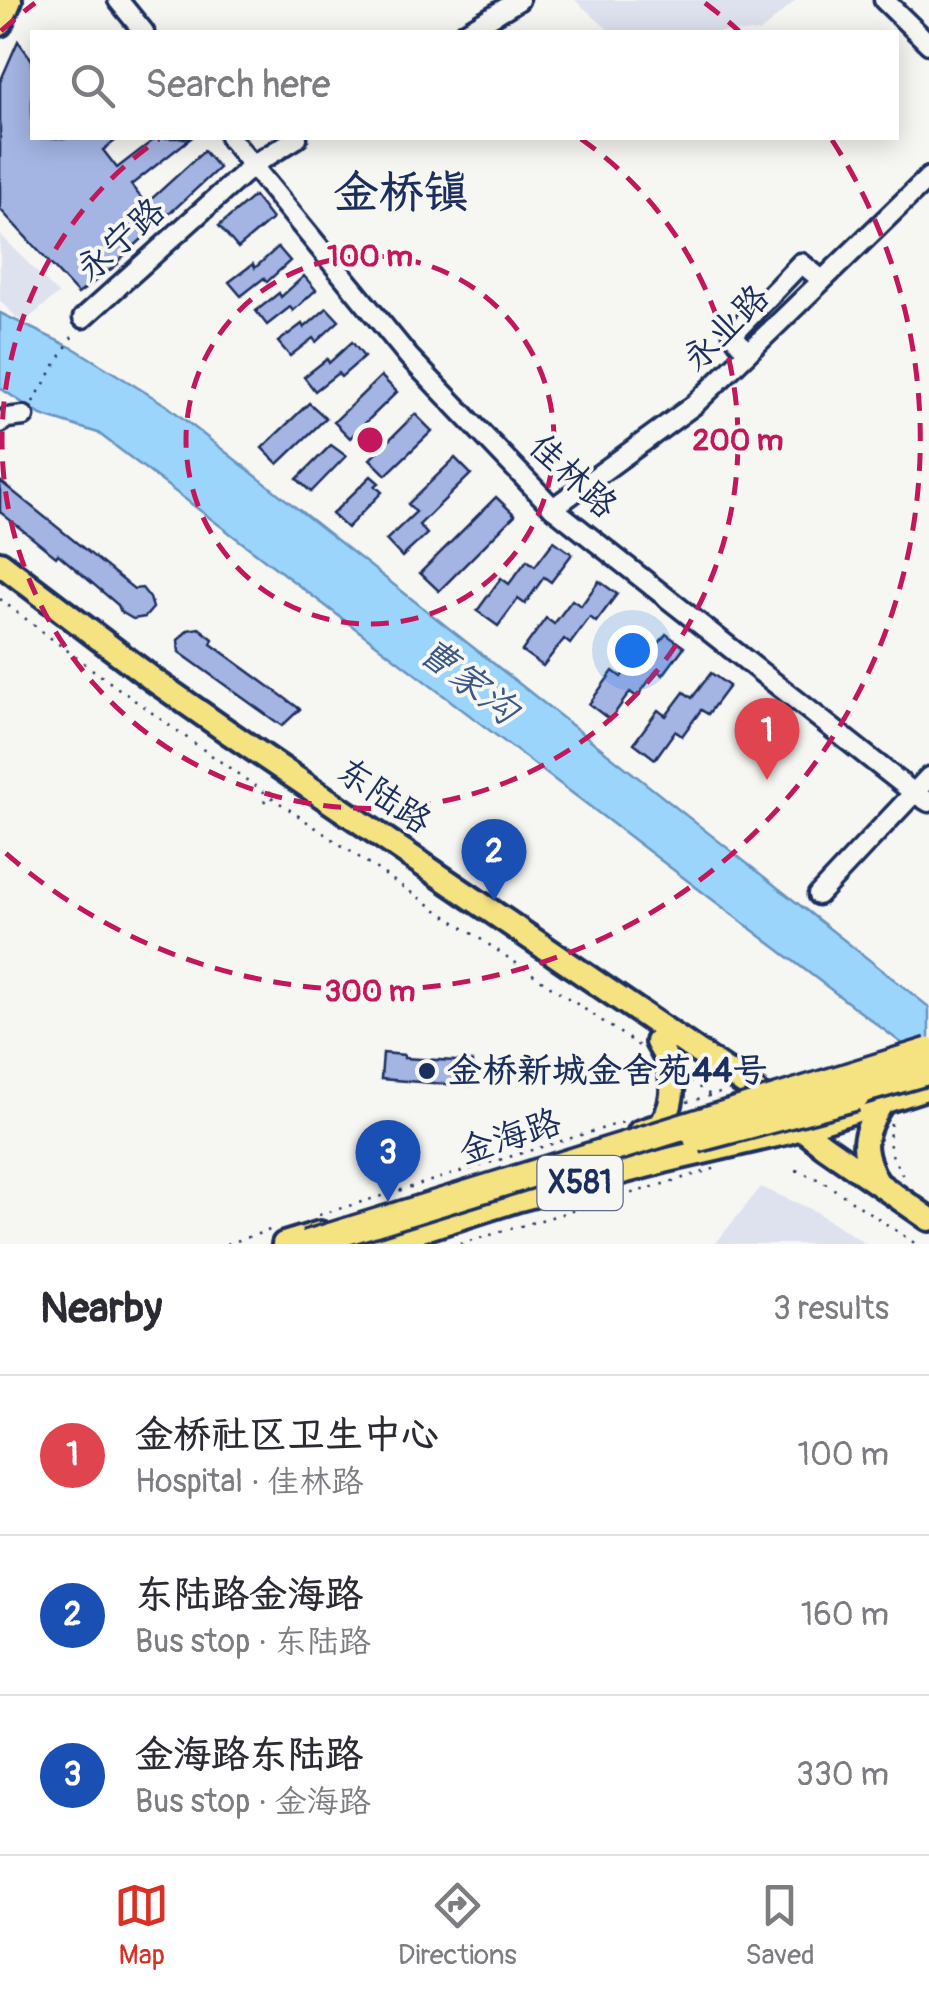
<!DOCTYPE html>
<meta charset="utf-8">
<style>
:root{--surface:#fff;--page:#f7f7f7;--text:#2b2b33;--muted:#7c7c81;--line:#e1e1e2;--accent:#d93025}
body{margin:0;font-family:Pangolin,"LXGW WenKai TC",sans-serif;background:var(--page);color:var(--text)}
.you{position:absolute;left:632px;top:650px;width:35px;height:35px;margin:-25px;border:8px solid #fff;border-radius:50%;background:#1a73e8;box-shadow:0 0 0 15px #1a73e833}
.badge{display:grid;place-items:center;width:65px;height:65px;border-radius:50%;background:var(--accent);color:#fff;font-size:32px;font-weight:700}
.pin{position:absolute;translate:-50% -82px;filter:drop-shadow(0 2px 5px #0008)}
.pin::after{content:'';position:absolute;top:52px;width:35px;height:30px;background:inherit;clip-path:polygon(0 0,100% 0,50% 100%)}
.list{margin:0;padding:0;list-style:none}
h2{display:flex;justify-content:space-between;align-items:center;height:130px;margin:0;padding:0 40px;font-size:42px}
h2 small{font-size:32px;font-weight:400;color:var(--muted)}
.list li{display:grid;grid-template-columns:65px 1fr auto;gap:30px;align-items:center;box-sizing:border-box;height:160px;padding:0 40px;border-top:2px solid var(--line)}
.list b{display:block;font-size:38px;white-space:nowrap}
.list p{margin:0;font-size:32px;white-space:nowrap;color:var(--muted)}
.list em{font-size:32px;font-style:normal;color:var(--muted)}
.icon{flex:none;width:55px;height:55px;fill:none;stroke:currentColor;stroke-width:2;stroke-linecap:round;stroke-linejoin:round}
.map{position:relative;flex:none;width:929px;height:1244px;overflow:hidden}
.search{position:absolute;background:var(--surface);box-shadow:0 5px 25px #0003;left:30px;right:30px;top:30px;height:110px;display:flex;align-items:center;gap:25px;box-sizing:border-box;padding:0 35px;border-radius:0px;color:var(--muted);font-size:38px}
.sheet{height:610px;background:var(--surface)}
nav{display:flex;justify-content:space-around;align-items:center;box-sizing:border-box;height:140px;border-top:2px solid var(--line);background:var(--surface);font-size:28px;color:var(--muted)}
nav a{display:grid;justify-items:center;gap:5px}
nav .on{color:var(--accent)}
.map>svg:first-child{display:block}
.built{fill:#dde2ee}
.water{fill:#9cd5fc;stroke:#6893bd;stroke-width:2.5}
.building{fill:#a4b5e4;stroke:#1b2f5e;stroke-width:2.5}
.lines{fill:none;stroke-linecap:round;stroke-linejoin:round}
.minor-casing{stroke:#1b2f5e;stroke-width:25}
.major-casing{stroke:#1b2f5e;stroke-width:30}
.path{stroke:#1b2f5e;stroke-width:2.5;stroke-dasharray:2.5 8;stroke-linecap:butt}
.minor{stroke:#f6f6f2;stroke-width:18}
.major{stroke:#f5e382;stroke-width:22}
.highway-bridge-casing{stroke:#1b2f5e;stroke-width:32;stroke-linecap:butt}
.highway-bridge{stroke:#f5e382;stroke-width:25}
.ring{fill:none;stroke:#c2185b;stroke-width:5;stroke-dasharray:18 12}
.poi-dot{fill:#1b2f5e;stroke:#f6f6f2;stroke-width:4}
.labels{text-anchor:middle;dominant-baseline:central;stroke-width:8;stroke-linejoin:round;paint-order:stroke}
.shield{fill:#f6f6f2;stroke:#5d6b8a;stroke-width:2.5}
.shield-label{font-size:32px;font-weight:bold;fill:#1b2f5e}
.street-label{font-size:35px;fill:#1b2f5e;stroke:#f6f6f2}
.poi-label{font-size:35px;font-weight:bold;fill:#1b2f5e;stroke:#f6f6f2;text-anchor:start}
.water-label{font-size:38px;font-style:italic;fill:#3b5886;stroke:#f6f6f2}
.district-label{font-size:45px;font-weight:bold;fill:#1b2f5e;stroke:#f6f6f2}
.centre{fill:#c2185b;stroke:#f6f6f2;stroke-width:5}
.ring-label{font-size:30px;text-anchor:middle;font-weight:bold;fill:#c2185b;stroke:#f6f6f2;stroke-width:8;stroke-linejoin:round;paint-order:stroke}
</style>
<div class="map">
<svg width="929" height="1244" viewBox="0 0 929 1244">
<rect width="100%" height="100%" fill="#f6f6f2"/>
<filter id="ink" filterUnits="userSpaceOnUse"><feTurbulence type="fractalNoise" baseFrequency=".01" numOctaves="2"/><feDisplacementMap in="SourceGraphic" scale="20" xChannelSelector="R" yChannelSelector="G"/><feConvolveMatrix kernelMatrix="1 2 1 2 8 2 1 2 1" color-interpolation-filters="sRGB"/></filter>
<g filter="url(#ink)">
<g class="built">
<path d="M575,0h221l-36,32h-149z"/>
<path d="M0,234l58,60 -35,29 -23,-22z"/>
<path d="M761,1187l54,24 51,33h-151z"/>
</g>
<path class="water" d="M0,313l75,36 91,56 763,602v57l-831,-631 -57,-18 -41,-27z"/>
<g class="building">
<path d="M18,41l14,19v78h87l-16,12 14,18 39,-30h35l-60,47 15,19 58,-53 15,17 -102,94 1,2 -40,30 -78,-85v-127z"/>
<path d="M254,196l18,23 -34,29 -19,-22z"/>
<path d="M278,247l12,14 -23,21 -3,-4 -23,18 -12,-14 24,-18 2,4z"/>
<path d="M304,276l12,14 -23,21 -3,-4 -23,18 -11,-14 23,-18 2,4z"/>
<path d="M327,308l12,13 -23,21 -3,-4 -23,18 -12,-14 24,-18 2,4z"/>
<path d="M352,342l12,15 -23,20 -3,-4 -23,18 -11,-14 23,-18 2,4z"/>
<path d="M381,376l16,16 -47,46 -16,-16z"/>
<path d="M309,403l17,15 -48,46 -16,-16z"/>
<path d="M415,414l17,17 -46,44 -16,-16z"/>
<path d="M331,445l15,11 -35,36 -14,-13z"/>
<path d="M455,458l16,16 -52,51 8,9 -25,23 -16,-17 30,-28 -8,-8z"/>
<path d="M371,476l8,7 -4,3 7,6 -35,36 -15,-14z"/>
<path d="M0,481l134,108 8,-1 8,10 3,10 -8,9 -12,2 -12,-7 -3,-7 -60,-51 -2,3 -56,-45z"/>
<path d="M496,497l19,18 -76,76 -19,-18z"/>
<path d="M554,541l18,13 -21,28 -7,-5 -19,27 -7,-5 -20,27 -21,-15 24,-33 8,6 18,-24 8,6z"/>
<path d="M599,581l18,13 -21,28 -6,-5 -20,27 -6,-5 -21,27 -21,-15 24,-33 8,6 18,-24 9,6z"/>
<path d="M199,628l14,11 -2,5 89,65 -18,17 -103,-74 -1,-12 10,-10z"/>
<path d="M666,634l18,13 -21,28 -6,-5 -20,27 -7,-5 -20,28 -21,-16 24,-33 8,6 18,-24 8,6z"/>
<path d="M711,673l18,13 -21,28 -7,-4 -19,26 -7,-5 -20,28 -21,-16 24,-33 8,6 18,-24 8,6z"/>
<path d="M383,1053l21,2v3l68,4 -1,24 -90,-7z"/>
</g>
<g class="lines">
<defs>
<g id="minor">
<path d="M118,0l26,32"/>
<path d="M884,0l45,44"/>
<path d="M466,32l53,-32"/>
<path d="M230,138l179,219 144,151 361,285 15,9"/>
<path d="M83,318l170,-153 44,-27"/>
<path d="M747,353l-14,-19 68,-71 21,17"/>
<path d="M0,423l7,-5 17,-2"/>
<path d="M553,508l141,-103 235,-228"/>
<path d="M818,895l111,-118"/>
</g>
<g id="major">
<path d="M0,24l10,-24"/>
<path d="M0,563l155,118 73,51 523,356 73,58 105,73"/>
<path d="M640,1132l21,-7c18,-29 13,-56 -4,-83"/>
<path d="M877,1182c-18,-33 -15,-49 5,-79"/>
<path d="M284,1244l36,-11"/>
<path d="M377,1244l142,-45 145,-38 121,-28 144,-46"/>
</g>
</defs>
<use href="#minor" class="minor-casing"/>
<use href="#major" class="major-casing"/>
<g class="path">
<path d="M33,402l42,-70"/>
<path d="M0,599c206,161 426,302 642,449"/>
<path d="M264,802l10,-16"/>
<path d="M690,1081l26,18"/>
<path d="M687,1102l40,-11"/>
<path d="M891,1123c-5,32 3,32 14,58"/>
<path d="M796,1170l26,11 94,63"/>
<path d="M319,1215l308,-94"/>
<path d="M227,1244l46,-15"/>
<path d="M460,1244l257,-76"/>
</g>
<use href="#minor" class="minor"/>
<use href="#major" class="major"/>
<defs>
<g id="highway-bridge">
<path d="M838,1097l91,-26"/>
<path d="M697,1139l159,-42"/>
<path d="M306,1244l623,-193"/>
</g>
</defs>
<use href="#highway-bridge" class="highway-bridge-casing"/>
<use href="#highway-bridge" class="highway-bridge"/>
</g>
</g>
<g class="ring">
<circle cx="370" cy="440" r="184"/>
<path d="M581 139A368 368 0 1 1 159 139"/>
<path d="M1 31A551 551 0 0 1 35 3M705 3A551 551 0 0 1 739 31M832 140A551 551 0 0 1 1 849"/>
</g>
<circle class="poi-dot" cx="427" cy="1071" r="10"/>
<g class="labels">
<rect class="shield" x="537.5" y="1156" width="85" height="54" rx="8"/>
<g class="shield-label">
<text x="580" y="1183">X581</text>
</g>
<g class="street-label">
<text transform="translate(121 240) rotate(-42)">永宁路</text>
<text transform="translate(726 328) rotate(-45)">永业路</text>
<text transform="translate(573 476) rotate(43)">佳林路</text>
<text transform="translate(384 796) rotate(34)">东陆路</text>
<text transform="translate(510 1137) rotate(-18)">金海路</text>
</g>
<g class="poi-label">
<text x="447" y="1071">金桥新城金舍苑44号</text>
</g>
<g class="water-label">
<text transform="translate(468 681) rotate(38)">曹家沟</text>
</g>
<g class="district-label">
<text x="401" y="193">金桥镇</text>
</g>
</g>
<circle cx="370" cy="440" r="15" class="centre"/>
<g class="ring-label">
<text x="370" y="266">100 m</text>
<text x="738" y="450">200 m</text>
<text x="370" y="1001">300 m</text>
</g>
</svg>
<div class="you"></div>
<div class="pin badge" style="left:767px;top:780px;background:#e0444e">1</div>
<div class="pin badge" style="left:494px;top:901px;background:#1a4fb4">2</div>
<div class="pin badge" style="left:388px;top:1202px;background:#1a4fb4">3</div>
<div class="search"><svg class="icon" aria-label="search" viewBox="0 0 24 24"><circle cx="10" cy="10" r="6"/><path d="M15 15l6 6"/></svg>Search here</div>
</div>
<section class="sheet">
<h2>Nearby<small>3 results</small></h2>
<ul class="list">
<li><span class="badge" style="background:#e0444e">1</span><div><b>金桥社区卫生中心</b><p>Hospital · 佳林路</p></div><em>100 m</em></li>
<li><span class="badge" style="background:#1a4fb4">2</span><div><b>东陆路金海路</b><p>Bus stop · 东陆路</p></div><em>160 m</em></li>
<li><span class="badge" style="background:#1a4fb4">3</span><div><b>金海路东陆路</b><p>Bus stop · 金海路</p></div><em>330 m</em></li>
</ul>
</section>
<nav>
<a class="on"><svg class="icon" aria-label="map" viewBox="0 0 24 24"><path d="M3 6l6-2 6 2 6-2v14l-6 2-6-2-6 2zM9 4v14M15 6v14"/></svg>Map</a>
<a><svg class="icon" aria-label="directions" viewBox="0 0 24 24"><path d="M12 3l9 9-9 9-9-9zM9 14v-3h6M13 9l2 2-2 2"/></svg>Directions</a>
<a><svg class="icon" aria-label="saved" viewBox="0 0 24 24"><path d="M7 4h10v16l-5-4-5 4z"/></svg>Saved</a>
</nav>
